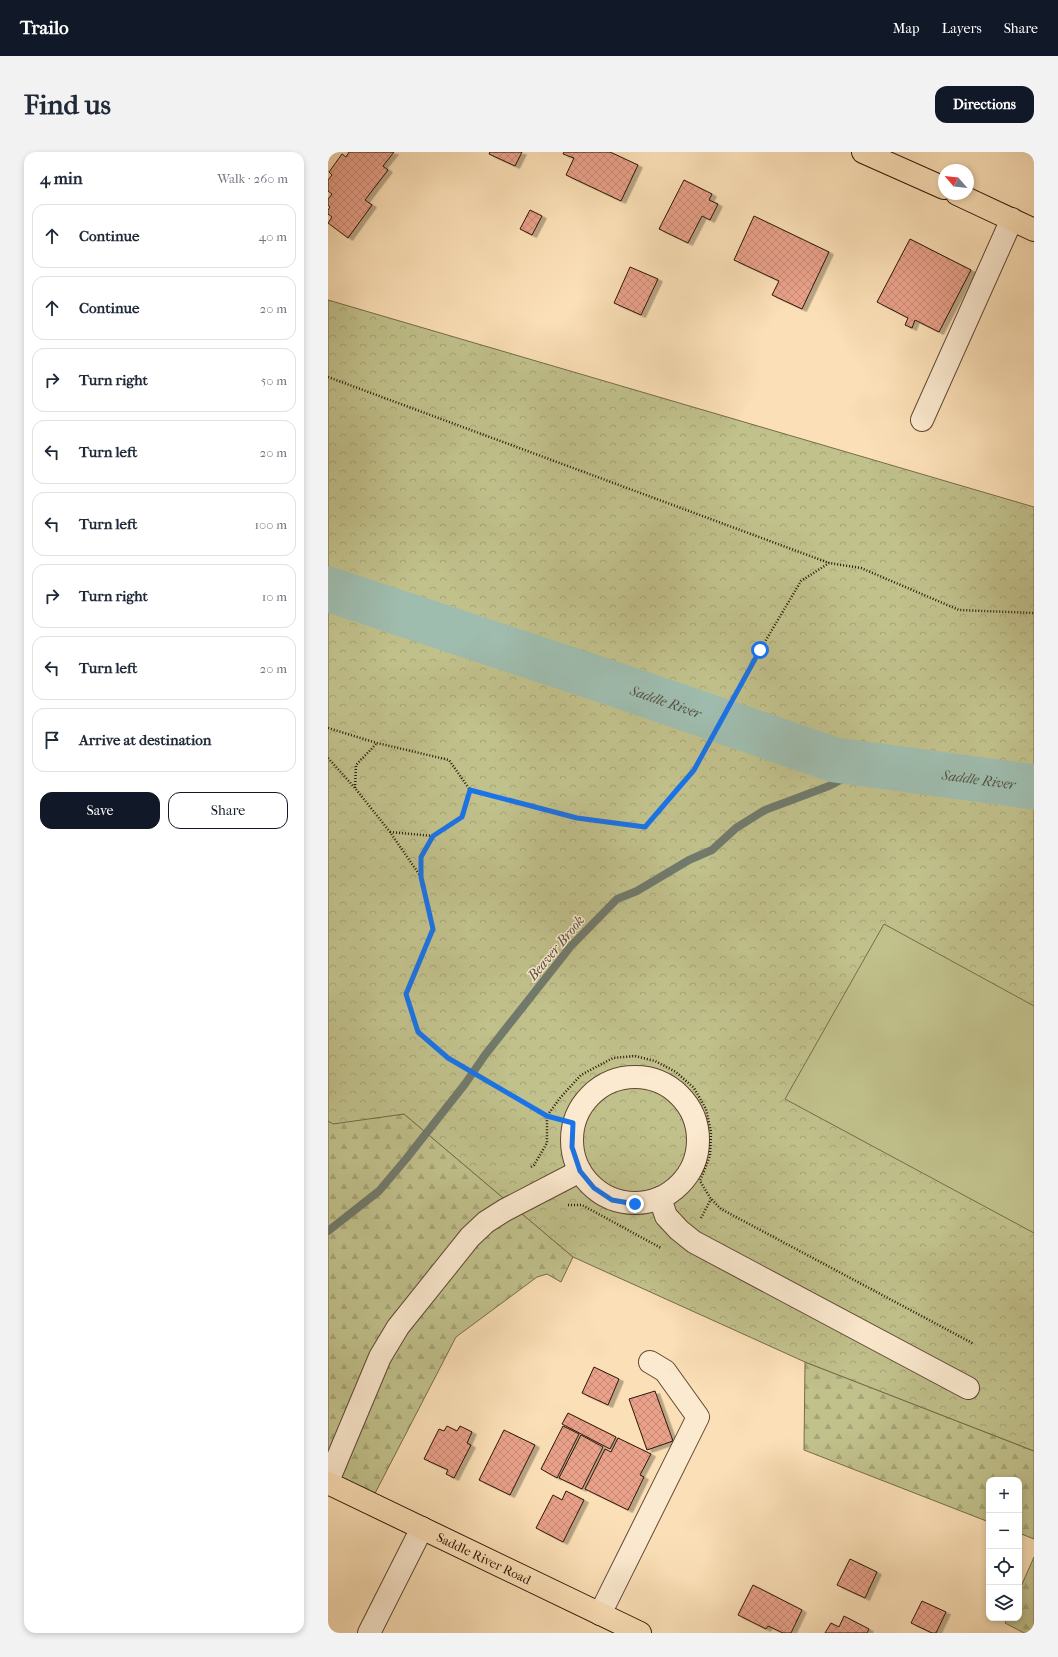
<!DOCTYPE html>
<meta charset="utf-8">
<style>
:root{--surface:#fff;--page:#f2f2f3;--text:#1f2937;--muted:#747a83;--line:#e0e1e3;--accent:#111827}
body{margin:0;font-family:"IM FELL French Canon",serif;background:var(--page);color:var(--text)}
.controls{position:absolute;right:12px;bottom:12px;display:grid;overflow:hidden;border-radius:8px;box-shadow:0 2px 6px #0003}
.controls button{width:36px;height:36px;display:grid;place-items:center;padding:0;border:0;border-bottom:1px solid var(--line);background:var(--surface);color:var(--text);font:20px sans-serif}
.compass{position:absolute;left:610px;top:12px;width:36px;height:36px;border-radius:50%;background:var(--surface);box-shadow:0 2px 6px #0003;rotate:298deg}
.stop{position:absolute;width:12px;height:12px;margin:-9px;border:3px solid #1a73e8;border-radius:50%;background:#fff}
.stop.end{background:#1a73e8;border-color:#fff;box-shadow:0 1px 4px #0008}
.list{margin:0;padding:0;list-style:none}
h2{display:flex;justify-content:space-between;align-items:center;height:52px;margin:0;padding:0 16px;font-size:17px}
h2 small{font-size:13px;font-weight:400;color:var(--muted)}
.list li{display:grid;grid-template-columns:26px 1fr auto;gap:12px;align-items:center;box-sizing:border-box;height:64px;margin:0 8px 8px;padding:0 8px;border:1px solid var(--line);border-radius:12px}
.list b{display:block;font-size:15px;white-space:nowrap}
.list em{font-size:13px;font-style:normal;color:var(--muted)}
.actions{display:flex;gap:8px;padding:12px 16px}
.actions a{flex:1;padding:9px 0;border:1px solid var(--accent);border-radius:12px;text-align:center;font-size:14px;color:var(--accent)}
.actions .main{background:var(--accent);color:#fff}
.icon{flex:none;width:22px;height:22px;fill:none;stroke:currentColor;stroke-width:2;stroke-linecap:round;stroke-linejoin:round}
.map{position:relative;flex:none;width:706px;height:1481px;overflow:hidden;border-radius:12px}
header{display:flex;align-items:center;gap:24px;box-sizing:border-box;height:56px;padding:0 20px;background:var(--accent);color:#fff}
header strong{font-size:19px}
nav{display:flex;gap:22px;margin-inline-start:auto;font-size:14px}
.intro{display:flex;align-items:center;justify-content:space-between;box-sizing:border-box;height:96px;padding:0 24px}
h1{margin:0;font-size:28px}
.button{padding:10px 18px;border-radius:12px;background:var(--accent);color:#fff;font-size:14px;font-weight:700}
main{display:flex;gap:24px;padding:0 24px}
aside{flex:1;background:var(--surface);border-radius:12px;box-shadow:0 2px 6px #0003}
.map>svg:first-child{display:block}
.forest{fill:url(#forest-firs);stroke:#766c4a}
.park{fill:url(#park-crowns);stroke:#766c4a}
.pitch{fill:#c1c18c;stroke:#766c4a}
.lines{fill:none;stroke-linecap:round;stroke-linejoin:round}
.stream{stroke:#717a6c;stroke-width:8}
.river{stroke:#9fbdaf;stroke-width:45}
.building{fill:url(#building-cross-hatch);stroke:#2b1607;filter:url(#shadow)}
.minor-casing{stroke:#5f4833;stroke-width:24}
.major-casing{stroke:#2b1607;stroke-width:24}
.path{stroke:#2b1607;stroke-width:2.5;stroke-dasharray:1 2;stroke-linecap:butt}
.minor{stroke:#fcead0;stroke-width:22}
.major{stroke:#fbdfb6;stroke-width:22}
.route{stroke:#1a73e8;stroke-width:5}
.labels{text-anchor:middle;dominant-baseline:central;stroke-width:3;stroke-linejoin:round;paint-order:stroke}
.street-label{font-size:13px;fill:#2b1607;stroke:#fcead0}
.water-label{font-size:14px;font-style:italic;fill:#545042;stroke:#fcead0}
</style>
<header>
<strong>Trailo</strong>
<nav><a>Map</a><a>Layers</a><a>Share</a></nav>
</header>
<div class="intro"><h1>Find us</h1><a class="button">Directions</a></div>
<main>
<aside>
<h2>4 min<small>Walk · 260 m</small></h2>
<ul class="list">
<li><svg class="icon" aria-label="ahead" viewBox="0 0 24 24"><path d="M12 20V5M6 11l6-6 6 6"/></svg><div><b>Continue</b></div><em>40 m</em></li>
<li><svg class="icon" aria-label="ahead" viewBox="0 0 24 24"><path d="M12 20V5M6 11l6-6 6 6"/></svg><div><b>Continue</b></div><em>20 m</em></li>
<li><svg class="icon" aria-label="right" viewBox="0 0 24 24"><path d="M7 20v-9h11M14 6l5 5-5 5"/></svg><div><b>Turn right</b></div><em>50 m</em></li>
<li><svg class="icon" aria-label="left" viewBox="0 0 24 24"><path d="M17 20v-9H6M10 6l-5 5 5 5"/></svg><div><b>Turn left</b></div><em>20 m</em></li>
<li><svg class="icon" aria-label="left" viewBox="0 0 24 24"><path d="M17 20v-9H6M10 6l-5 5 5 5"/></svg><div><b>Turn left</b></div><em>100 m</em></li>
<li><svg class="icon" aria-label="right" viewBox="0 0 24 24"><path d="M7 20v-9h11M14 6l5 5-5 5"/></svg><div><b>Turn right</b></div><em>10 m</em></li>
<li><svg class="icon" aria-label="left" viewBox="0 0 24 24"><path d="M17 20v-9H6M10 6l-5 5 5 5"/></svg><div><b>Turn left</b></div><em>20 m</em></li>
<li><svg class="icon" aria-label="arrive" viewBox="0 0 24 24"><path d="M6 21V4h12l-3 4 3 4H6"/></svg><div><b>Arrive at destination</b></div></li>
</ul>
<div class="actions"><a class="main">Save</a><a>Share</a></div>
</aside>
<div class="map">
<svg width="706" height="1481" viewBox="0 0 706 1481">
<defs>
<pattern id="forest-firs" width="22" height="20" patternUnits="userSpaceOnUse"><rect width="22" height="20" fill="#c1c18c"/><path d="M5 1l3.5 6h-7zM16 11l3.5 6h-7z" fill="#a6a577"/></pattern>
<pattern id="park-crowns" width="20" height="18" patternUnits="userSpaceOnUse"><rect width="20" height="18" fill="#c1c18c"/><path d="M2 6a3 3 0 1 1 6 0M12 15a3 3 0 1 1 6 0" fill="none" stroke="#a6a577"/></pattern>
<pattern id="building-cross-hatch" width="8" height="8" patternUnits="userSpaceOnUse"><rect width="8" height="8" fill="#e9a18a"/><path d="M0 0l8 8M0 8l8-8" fill="none" stroke="#c88a76"/></pattern>
<filter id="shadow"><feDropShadow dx="4.5" dy="2.5" stdDeviation="0" flood-color="#0004"/></filter>
</defs>
<rect width="100%" height="100%" fill="#fbdfb6"/>
<filter id="stains"><feTurbulence type="fractalNoise" baseFrequency=".005" numOctaves="4"/><feColorMatrix values="0 0 0 0 .2 0 0 0 0 .09 0 0 0 0 .02 0 0 0 .5 -.17"/></filter>
<radialGradient id="worn" r=".72"><stop offset=".6" stop-color="#630" stop-opacity="0"/><stop offset="1" stop-color="#630" stop-opacity=".3"/></radialGradient>
<g class="forest">
<path d="M76,962l169,143 -12,25 -14,-8 -10,3 -81,60 -86,166 -42,-20v-362l5,2z"/>
<path d="M477,1210l229,89v88l-15,-6v-53h-30v42l-185,-72z"/>
<path d="M706,1405v76h-10l-19,-10 2,-5h12v-27z"/>
</g>
<path class="park" d="M0,148l706,207v944l-229,-89 -232,-105 -169,-143 -71,10 -5,-3z"/>
<path class="pitch" d="M556,772l150,82v227l-249,-134z"/>
<g class="lines">
<path class="stream" d="M0,1079l51,-40 27,-32 59,-75 20,-29 86,-109 46,-47 20,-8 52,-31 23,-10 24,-22 29,-18 64,-24 41,-21"/>
<path class="river" id="s1" d="M0,437l304,101 203,70 199,27"/>
</g>
<g class="building">
<path d="M21,0h45l-11,14 5,4 -23,30 7,5 -24,33 -20,-15 4,-6 -4,-3v-4l2,-3 -2,-2v-6l4,-5 -4,-3v-11l4,-5 -3,-3 13,-18 4,3z"/>
<path d="M162,0h32l-7,14 -26,-12z"/>
<path d="M236,0h46l28,13 -17,36 -55,-26 8,-17 -11,-4z"/>
<path d="M356,28l28,14 -3,6 9,4 -8,16 -8,-4 -14,27 -29,-14z"/>
<path d="M202,58l12,6 -10,19 -12,-6z"/>
<path d="M426,64l75,36 -27,57 -30,-14 7,-14 -45,-21z"/>
<path d="M582,87l61,31 -32,62 -24,-12 -3,8 -7,-3 3,-7 -31,-16z"/>
<path d="M302,115l28,12 -17,36 -27,-12z"/>
<path d="M266,1215l25,12 -11,26 -26,-12z"/>
<path d="M327,1239l18,50 -26,9 -18,-51z"/>
<path d="M240,1261l48,24 -6,12 -48,-25z"/>
<path d="M119,1274l10,5 3,-5 12,6 -5,11 4,2 -17,33 -8,-4 2,-4 -24,-11 15,-30 5,2z"/>
<path d="M235,1274l16,8 -22,44 -16,-9z"/>
<path d="M176,1278l31,15 -25,50 -31,-15z"/>
<path d="M253,1283l22,12 -21,42 -23,-11z"/>
<path d="M290,1286l33,16 -11,21 4,2 -16,33 -43,-21 20,-40 6,3z"/>
<path d="M238,1339l18,9 -21,42 -27,-14 17,-33 9,5z"/>
<path d="M522,1407l27,13 -12,26 -28,-13z"/>
<path d="M425,1433l49,25 -11,23h-8l-15,-7 -2,3 -28,-14z"/>
<path d="M594,1449l24,11 -10,21h-4l-21,-10z"/>
<path d="M516,1464l25,13 -2,4h-42l6,-10 8,4z"/>
</g>
<g class="lines">
<defs>
<g id="minor">
<path d="M594,268l90,-201"/>
<circle cx="307" cy="988" r="63"/>
<path d="M332,1046l6,18 13,14 15,12 274,146"/>
<path d="M0,1329l52,-124 18,-30 72,-90 16,-15 19,-12 75,-39"/>
<path d="M272,1462l98,-197 -33,-46 -15,-9"/>
<path d="M41,1481l53,-105"/>
</g>
<g id="major">
<path d="M535,0l81,36"/>
<path d="M629,42l77,36"/>
<path id="s2" d="M0,1331l312,150"/>
</g>
</defs>
<use href="#minor" class="minor-casing"/>
<use href="#major" class="major-casing"/>
<g class="path">
<path d="M0,225l501,186"/>
<path d="M0,576l49,15 72,17 21,30 107,28 68,9 49,-57 66,-120 41,-69 28,-18 32,5 98,42 75,3"/>
<path d="M0,606l27,30 35,44 31,45 12,52 -27,65 12,38 30,26 99,58 26,7"/>
<path d="M27,636l1,-23 21,-22"/>
<path d="M62,680l43,4 29,-19 8,-27"/>
<path d="M93,724v-19l12,-21"/>
<path d="M203,1015l3,-2 13,-22v-27l13,-18 21,-23 32,-17 22,-2 20,5 21,11 18,16 12,21 5,23 -1,24 -10,25 11,18 10,10 253,135"/>
<path d="M240,1053h14l79,43"/>
<path d="M373,1066l10,-19"/>
</g>
<use href="#minor" class="minor"/>
<use href="#major" class="major"/>
</g>
<g class="lines">
<path class="route" d="M307,1052l-23,-4 -18,-12 -14,-17 -8,-24 1,-24 -26,-7 -99,-58 -30,-26 -12,-38 27,-65 -12,-52v-20l12,-21 29,-19 8,-27 107,28 68,9 49,-57 66,-120"/>
</g>
<g class="labels">
<g class="street-label">
<text stroke="none"><textPath href="#s2" startOffset="173">Saddle River Road</textPath></text>
</g>
<g class="water-label">
<text stroke="none"><textPath href="#s1" startOffset="356">Saddle River</textPath></text>
<text stroke="none"><textPath href="#s1" startOffset="680">Saddle River</textPath></text>
<text transform="translate(228 796) rotate(-50)">Beaver Brook</text>
</g>
</g>
<rect width="100%" height="100%" filter="url(#stains)"/>
<rect width="100%" height="100%" fill="url(#worn)"/>
</svg>
<div class="controls">
<button>+</button>
<button>−</button>
<button><svg class="icon" aria-label="locate" viewBox="0 0 24 24"><circle cx="12" cy="12" r="6"/><path d="M12 2v4M12 18v4M2 12h4M18 12h4"/></svg></button>
<button><svg class="icon" aria-label="layers" viewBox="0 0 24 24"><path d="M12 4l9 5-9 5-9-5zM3 14l9 5 9-5"/></svg></button>
</div>
<svg class="compass" viewBox="-18 -18 36 36"><path d="M0-13l5 13h-10z" fill="#e53935"/><path d="M0 13l5-13h-10z" fill="#747a83"/></svg>
<div class="stop" style="left:432px;top:498px"></div>
<div class="stop end" style="left:307px;top:1052px"></div>
</div>
</main>
